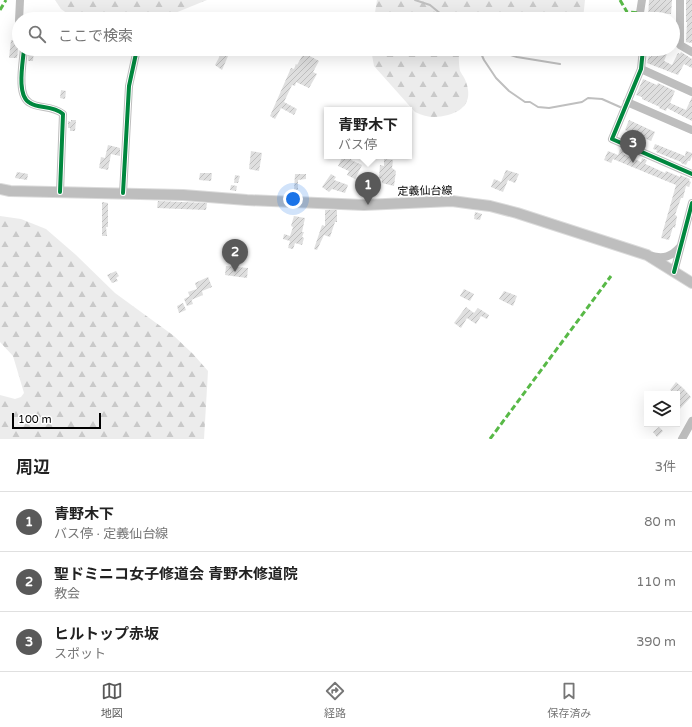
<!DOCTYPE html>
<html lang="ja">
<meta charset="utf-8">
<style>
:root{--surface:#fff;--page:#f6f6f6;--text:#222;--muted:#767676;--line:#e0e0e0;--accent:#595959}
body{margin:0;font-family:"Varela Round","Noto Sans JP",sans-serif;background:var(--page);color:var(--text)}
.controls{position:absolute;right:12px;bottom:12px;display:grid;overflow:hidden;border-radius:0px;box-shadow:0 4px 16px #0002}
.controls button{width:36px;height:36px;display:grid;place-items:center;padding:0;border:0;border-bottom:1px solid var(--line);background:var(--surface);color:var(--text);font:20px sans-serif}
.scale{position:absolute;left:12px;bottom:10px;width:89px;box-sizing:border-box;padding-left:4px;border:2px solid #000;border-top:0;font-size:11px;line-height:14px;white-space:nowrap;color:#000;-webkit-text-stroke:3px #fff;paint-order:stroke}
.you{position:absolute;left:293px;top:199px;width:14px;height:14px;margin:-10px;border:3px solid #fff;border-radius:50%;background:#1a73e8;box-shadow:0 0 0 6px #1a73e833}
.badge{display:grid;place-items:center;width:26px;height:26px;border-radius:50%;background:var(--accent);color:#fff;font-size:13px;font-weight:700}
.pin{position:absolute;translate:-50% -33px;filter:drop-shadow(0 1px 2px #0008)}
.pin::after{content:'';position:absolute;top:21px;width:14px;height:12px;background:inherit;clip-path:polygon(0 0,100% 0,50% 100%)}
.popup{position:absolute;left:324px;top:107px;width:88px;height:52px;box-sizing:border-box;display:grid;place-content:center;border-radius:0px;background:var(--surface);filter:drop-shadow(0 1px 3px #0005);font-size:13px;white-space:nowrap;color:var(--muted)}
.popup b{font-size:15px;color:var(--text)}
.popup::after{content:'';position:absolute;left:50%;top:100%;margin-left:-8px;border:8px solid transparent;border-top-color:var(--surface)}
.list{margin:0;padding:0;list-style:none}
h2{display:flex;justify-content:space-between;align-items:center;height:52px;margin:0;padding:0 16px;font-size:17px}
h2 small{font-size:13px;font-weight:400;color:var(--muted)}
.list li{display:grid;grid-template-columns:26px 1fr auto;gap:12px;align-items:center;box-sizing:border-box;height:60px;padding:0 16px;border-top:1px solid var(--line)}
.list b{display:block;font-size:15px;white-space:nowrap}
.list p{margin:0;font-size:13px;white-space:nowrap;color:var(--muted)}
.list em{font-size:13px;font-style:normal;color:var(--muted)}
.icon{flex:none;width:22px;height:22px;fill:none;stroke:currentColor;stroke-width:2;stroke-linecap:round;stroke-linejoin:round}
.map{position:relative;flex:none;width:692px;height:439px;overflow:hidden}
.search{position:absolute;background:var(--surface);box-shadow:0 4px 16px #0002;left:12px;right:12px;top:12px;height:44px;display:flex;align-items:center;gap:10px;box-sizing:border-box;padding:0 14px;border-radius:22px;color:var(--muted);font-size:15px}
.sheet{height:232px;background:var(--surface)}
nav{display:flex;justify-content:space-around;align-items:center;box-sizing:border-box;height:56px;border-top:1px solid var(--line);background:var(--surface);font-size:11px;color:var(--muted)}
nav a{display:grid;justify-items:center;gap:2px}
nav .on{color:var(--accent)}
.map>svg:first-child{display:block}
.forest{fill:url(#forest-firs)}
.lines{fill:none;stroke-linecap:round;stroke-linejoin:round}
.stream{stroke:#bfbfbf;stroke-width:2}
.building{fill:url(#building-hatch)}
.major-casing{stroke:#dbdbdb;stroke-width:12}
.minor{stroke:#bebebe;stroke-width:8}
.major{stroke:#bebebe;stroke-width:10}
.quiet{stroke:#58b947;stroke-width:3;stroke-dasharray:6 3;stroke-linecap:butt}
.cycleway-casing{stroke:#fff;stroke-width:6}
.cycleway{stroke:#00873e;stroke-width:4}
.labels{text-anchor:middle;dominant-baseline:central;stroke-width:3.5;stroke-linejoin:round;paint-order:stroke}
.street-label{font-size:11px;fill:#000;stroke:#fff}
</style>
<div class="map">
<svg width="692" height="439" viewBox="0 0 692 439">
<defs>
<pattern id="forest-firs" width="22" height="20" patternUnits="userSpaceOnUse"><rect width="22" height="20" fill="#ececec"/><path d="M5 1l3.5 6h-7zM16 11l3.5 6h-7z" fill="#c9c9c9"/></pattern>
<pattern id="building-hatch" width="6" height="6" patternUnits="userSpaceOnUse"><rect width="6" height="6" fill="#dfdfdf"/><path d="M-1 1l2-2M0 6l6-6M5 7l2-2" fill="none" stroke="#bebebe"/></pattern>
</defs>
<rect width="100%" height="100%" fill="#fff"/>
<g class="forest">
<path d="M55,0h152l-32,13 -28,6h-72l-14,-10z"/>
<path d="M377,0h208l-2,19h-209z"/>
<path d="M371,49h89c-2,6 -1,16 0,22 2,4 5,7 6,11 6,17 0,28 -18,33 -12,3 -21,3 -33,-3l-41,-46z"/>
<path d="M0,216l21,3 25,10 30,26 39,38 59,43 19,18 15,17 -4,68h-204v-44l15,4 6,-2 3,-4 -11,-37 -13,-14z"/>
</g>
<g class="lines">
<g class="stream">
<path d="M415,0l15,5 17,14"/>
<path d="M479,49l5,11 12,18 13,13 16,11h5l8,5 11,1 33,-6 6,-4 14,1 18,8"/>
<path d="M491,49l26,8 43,7"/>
</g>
</g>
<g class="building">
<path d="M649,0h23l-1,14h-14v5h-9z"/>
<path d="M686,0h6v43l-6,-1 1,-20h-1z"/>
<path d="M11,40l8,1 -2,17h-8z"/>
<path d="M29,49h5l-1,12h-5z"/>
<path d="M652,49h17l-5,12 8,4 6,-12 2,1 1,-2 11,7v9l-8,-4 -6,11 -31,-12 2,-7 2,1z"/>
<path d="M222,52l6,4 -6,14 -7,-5z"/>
<path d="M304,53l15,8 -6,11 4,2 -8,14 -13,-6 -1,4 -3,-1 -8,17 13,7 -3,6 -13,-7 -6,11 -5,-3 21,-48 3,1 2,-5 1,1z"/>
<path d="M643,79l14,6 1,-2 17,8 -5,12 16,7 6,-13v24l-25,-13 -1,3 -7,-3 1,-1 -18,-8v-2l-6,-2z"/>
<path d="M61,90l5,1 -1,8 -5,-1z"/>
<path d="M71,120h5l-1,11h-5v-3h-2v-7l3,1z"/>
<path d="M629,120l26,12 -4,9 -26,-11z"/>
<path d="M655,144l30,12 1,-5 6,2v3l-2,5h-2l-2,4 -5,-2v-1l-25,-10 1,-2 -4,-1z"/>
<path d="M108,145l12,3v8l-9,-2 -3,16 -9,-2 2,-11 4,1z"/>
<path d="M620,149l5,2 -2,3 18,8 1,-4 5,2 -2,4 5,2 15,7 1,-2 14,6v-2l10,4 -1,2 2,1 -2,5 -3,-1 -3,12h-2l-6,17 2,1 -2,12 -2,-1 -4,13 -8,-2 15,-53 -63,-26 -2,4 -7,-3 4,-9 10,4z"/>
<path d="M251,151l11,2 -3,18 -10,-2z"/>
<path d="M343,156h10l-2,4 11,5 -7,14 -8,-4 2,-4 -11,-5z"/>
<path d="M384,159l9,1 -1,8 4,3 -2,15 -12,-3v-4l-3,-1 1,-13 4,1z"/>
<path d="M506,170l13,4 -4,9 -7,-3 -5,12 -12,-5 3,-8 7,3z"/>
<path d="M17,172l11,2 -1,6 -12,-2z"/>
<path d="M200,173h12l-1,8 -12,-1z"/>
<path d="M295,174h11v5l-8,1v10h-4z"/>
<path d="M331,174l5,3 -2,3 14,5 -3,8 -13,-4 -3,3 -7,-5z"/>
<path d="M235,175l5,1 -2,7h-4z"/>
<path d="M231,185l6,1 -1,5 -6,-1z"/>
<path d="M158,201l49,2 -1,7 -49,-2z"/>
<path d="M102,202l6,1v24h-2l1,9h-5z"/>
<path d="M325,210h12v12h-2l-5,15 -6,-2 -7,15 -3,-1 8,-24 3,1z"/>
<path d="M475,212l7,2 -2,6 -6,-1z"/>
<path d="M294,216l11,2 -3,14h2l-2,5 2,1 -2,7 -7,-2 -2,6 -5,-1 2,-7 -7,-2 1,-5 6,2 3,-9 -2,-1z"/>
<path d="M226,266l22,2 -1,10 -22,-3z"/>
<path d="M116,271l3,5 -3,2 2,3 -6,2 -5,-8z"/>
<path d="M208,277l4,10 -10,4 1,4 -12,5 -3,-8 9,-3 -2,-6z"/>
<path d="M464,289l10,5 -4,7 -10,-5z"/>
<path d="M504,291l13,5 -4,10 -14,-7z"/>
<path d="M190,296l3,8 -6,2 -3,-7z"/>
<path d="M183,303l3,7 -7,3 -2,-7z"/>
<path d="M466,307l8,6 4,-5 11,7 -2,4 -6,-3 -5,8 -9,-6 -6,10 -7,-5z"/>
<path d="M676,382l7,6 8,9 -14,15v-18l-7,-4z"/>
<path d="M659,427l4,4 -6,6 -4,-5z"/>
</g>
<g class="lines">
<defs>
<path id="major" d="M0,189l10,2 173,4 64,5 117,5 88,-4 22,3 16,2 27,7 130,42 45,28"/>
</defs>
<use href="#major" class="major-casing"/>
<g class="minor">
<path d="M680,0v45l12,7"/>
<path d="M639,19l3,-19"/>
<path d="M19,21l1,-21"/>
<path d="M24,49c-1,13 -8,47 6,54 9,6 22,2 33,11l-3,78"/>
<path d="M643,49l-2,20 -29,70 80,35"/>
<path d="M641,69l51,23"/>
<path d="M627,102l65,28"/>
<path d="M123,193l6,-107 8,-37"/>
<path d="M651,256c13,3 20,1 29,-9"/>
<path d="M674,272l18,-69"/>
<path d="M682,439l10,-18"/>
</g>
<use href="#major" class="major"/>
<g class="quiet">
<path d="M620,0l7,12 12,1"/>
<path d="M0,10l6,-10"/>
<path d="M490,439l121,-163"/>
</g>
<defs>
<g id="cycleway">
<path d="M24,49c-1,13 -8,47 6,54 9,6 22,2 33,11l-3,78"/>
<path d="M643,49l-2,20 -29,70 80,35"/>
<path d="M123,193l6,-107 8,-37"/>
<path d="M674,272l18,-69"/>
</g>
</defs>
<use href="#cycleway" class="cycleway-casing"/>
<use href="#cycleway" class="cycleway"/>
</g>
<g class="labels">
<g class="street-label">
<text transform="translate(425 191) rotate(-1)">定義仙台線</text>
</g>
</g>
</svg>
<div class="controls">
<button><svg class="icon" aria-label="layers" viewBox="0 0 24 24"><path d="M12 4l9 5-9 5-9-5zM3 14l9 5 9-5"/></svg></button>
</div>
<div class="scale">100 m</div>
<div class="you"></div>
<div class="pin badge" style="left:368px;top:205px">1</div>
<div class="popup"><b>青野木下</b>バス停</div>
<div class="pin badge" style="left:235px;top:272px">2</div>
<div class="pin badge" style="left:633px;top:163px">3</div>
<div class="search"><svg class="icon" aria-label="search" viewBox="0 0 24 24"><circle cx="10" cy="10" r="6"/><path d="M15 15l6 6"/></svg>ここで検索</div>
</div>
<section class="sheet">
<h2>周辺<small>3件</small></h2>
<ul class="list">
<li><span class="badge">1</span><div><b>青野木下</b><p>バス停 · 定義仙台線</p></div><em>80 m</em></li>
<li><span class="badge">2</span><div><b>聖ドミニコ女子修道会 青野木修道院</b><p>教会</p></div><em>110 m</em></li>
<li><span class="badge">3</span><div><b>ヒルトップ赤坂</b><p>スポット</p></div><em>390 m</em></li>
</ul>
</section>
<nav>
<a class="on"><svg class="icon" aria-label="map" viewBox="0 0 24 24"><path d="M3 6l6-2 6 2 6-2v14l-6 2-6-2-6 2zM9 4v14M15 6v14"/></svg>地図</a>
<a><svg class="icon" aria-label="directions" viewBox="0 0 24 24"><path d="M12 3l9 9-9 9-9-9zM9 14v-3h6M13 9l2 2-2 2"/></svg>経路</a>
<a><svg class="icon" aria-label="saved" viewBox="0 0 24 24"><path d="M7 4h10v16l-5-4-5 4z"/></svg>保存済み</a>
</nav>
